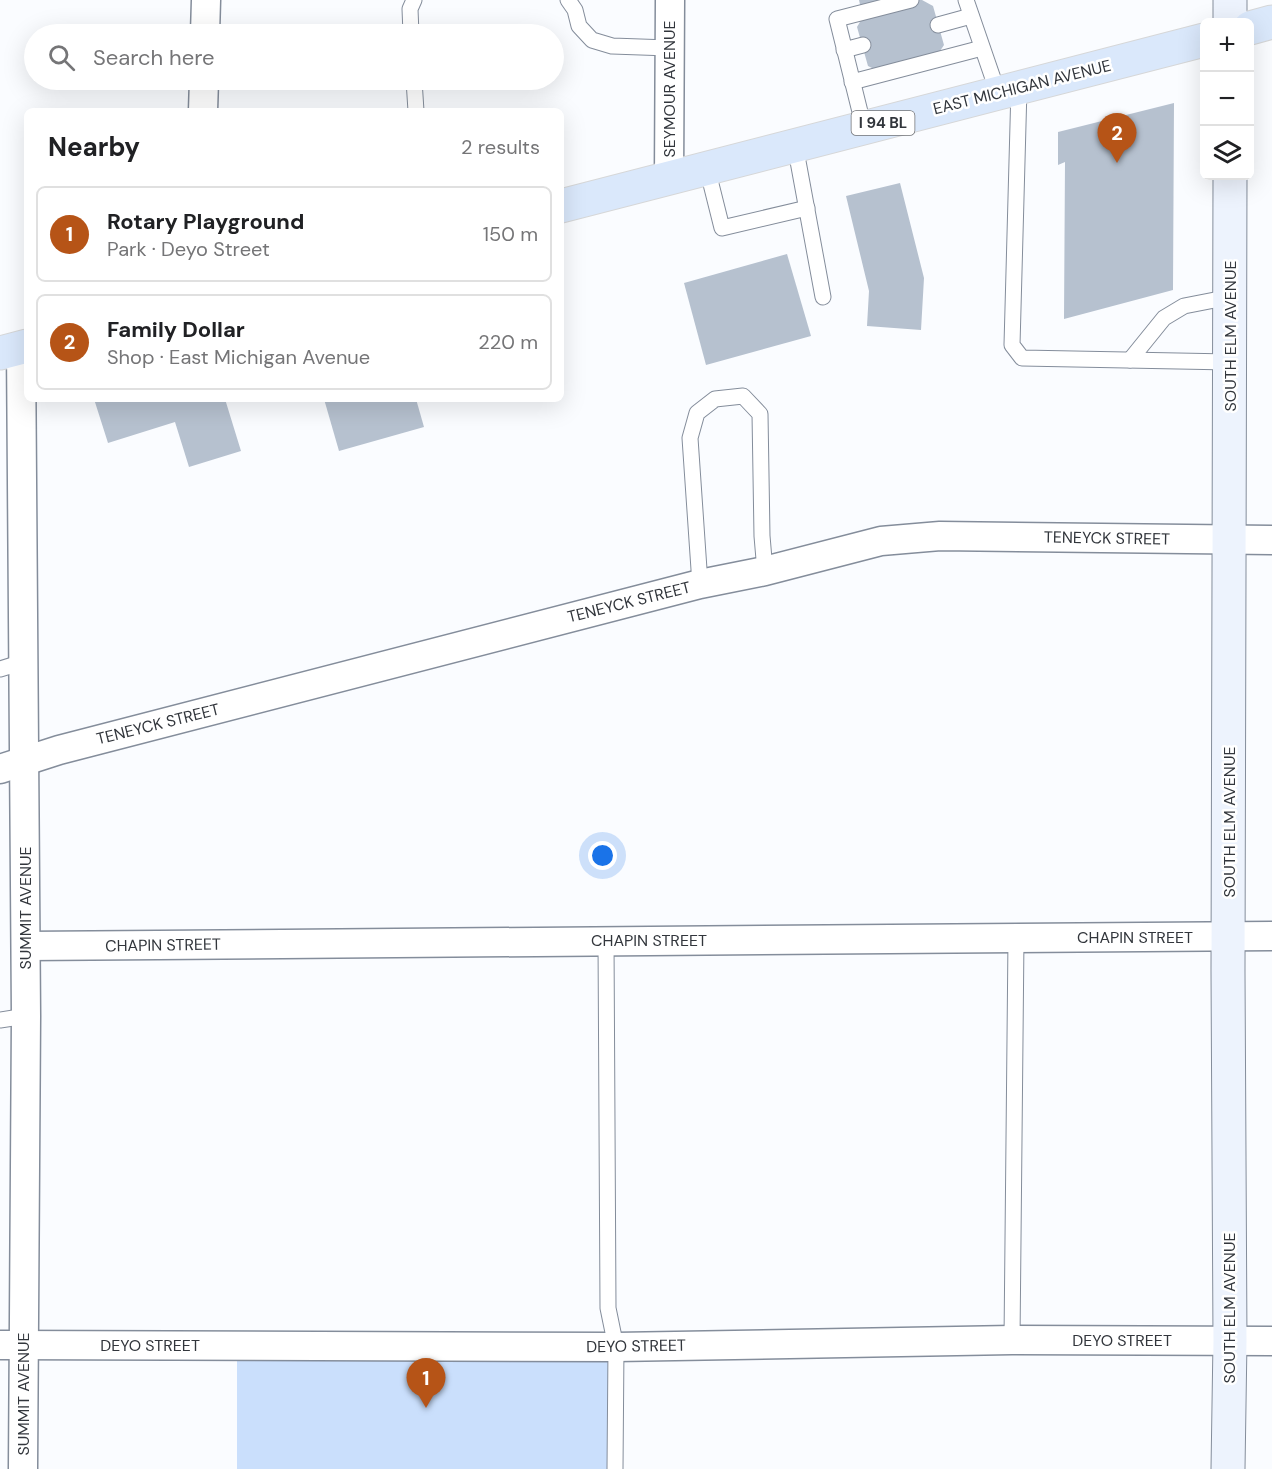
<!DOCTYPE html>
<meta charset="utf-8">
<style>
:root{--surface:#fff;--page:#f6f6f6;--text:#202124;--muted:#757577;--line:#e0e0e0;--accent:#b65417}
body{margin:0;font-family:"DM Sans",sans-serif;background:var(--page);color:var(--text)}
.controls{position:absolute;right:18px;top:18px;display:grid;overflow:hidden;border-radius:9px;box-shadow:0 6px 24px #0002}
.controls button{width:54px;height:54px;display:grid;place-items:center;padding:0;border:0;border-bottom:2px solid var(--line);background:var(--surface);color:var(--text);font:30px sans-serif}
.you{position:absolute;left:603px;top:856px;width:21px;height:21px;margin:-15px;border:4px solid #fff;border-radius:50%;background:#1a73e8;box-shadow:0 0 0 9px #1a73e833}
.badge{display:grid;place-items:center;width:39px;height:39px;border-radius:50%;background:var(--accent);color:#fff;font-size:20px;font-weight:700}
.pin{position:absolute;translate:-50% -50px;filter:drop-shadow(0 2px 3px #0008)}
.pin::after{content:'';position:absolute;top:32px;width:21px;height:18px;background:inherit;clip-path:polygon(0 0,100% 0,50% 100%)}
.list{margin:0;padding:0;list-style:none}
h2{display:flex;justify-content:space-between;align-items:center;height:78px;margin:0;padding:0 24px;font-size:26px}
h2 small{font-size:20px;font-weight:400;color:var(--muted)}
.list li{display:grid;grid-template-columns:39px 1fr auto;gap:18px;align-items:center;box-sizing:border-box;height:96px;margin:0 12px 12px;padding:0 12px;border:2px solid var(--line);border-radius:9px}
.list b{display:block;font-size:22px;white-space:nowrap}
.list p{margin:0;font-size:20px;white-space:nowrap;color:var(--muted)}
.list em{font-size:20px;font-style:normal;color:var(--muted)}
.icon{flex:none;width:33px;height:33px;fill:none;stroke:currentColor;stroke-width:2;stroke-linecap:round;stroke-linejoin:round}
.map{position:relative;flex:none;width:1272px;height:1469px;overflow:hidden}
.search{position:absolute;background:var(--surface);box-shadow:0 6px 24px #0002;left:24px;top:24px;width:540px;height:66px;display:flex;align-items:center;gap:15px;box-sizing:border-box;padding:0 21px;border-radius:33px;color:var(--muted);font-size:22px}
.panel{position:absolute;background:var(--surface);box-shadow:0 6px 24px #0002;left:24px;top:108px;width:540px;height:294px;border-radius:9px}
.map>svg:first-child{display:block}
.green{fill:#cadffc}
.building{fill:#b6c1cf}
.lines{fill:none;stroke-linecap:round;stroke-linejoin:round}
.lane-casing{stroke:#848d9b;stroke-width:17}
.street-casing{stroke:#848d9b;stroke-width:31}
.secondary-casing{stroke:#848d9b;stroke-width:35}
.primary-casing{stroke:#d6d7d8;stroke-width:35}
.lane{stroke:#fff;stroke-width:15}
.street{stroke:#fff;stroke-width:28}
.secondary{stroke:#edf3fd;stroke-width:33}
.primary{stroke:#dae8fb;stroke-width:33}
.labels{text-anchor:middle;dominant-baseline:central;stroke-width:5;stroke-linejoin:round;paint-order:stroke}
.shield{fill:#fff;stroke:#707276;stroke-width:1.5}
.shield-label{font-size:15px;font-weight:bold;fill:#32363c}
.street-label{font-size:16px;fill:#32363c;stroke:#fff}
</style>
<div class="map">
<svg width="1272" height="1469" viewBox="0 0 1272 1469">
<rect width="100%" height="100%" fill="#fafcff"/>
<path class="green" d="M237,1345l379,2 -2,122h-377z"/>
<g class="building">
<path d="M859,0h34l-32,9z"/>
<path d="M917,0h5l11,6 11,39 -8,12 -56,15 -12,-6 -11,-39 7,-12z"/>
<path d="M1174,103l-1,187 -109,29 1,-157 -7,3v-33z"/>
<path d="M900,183l24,95 -3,52 -54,-4 2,-35 -23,-95z"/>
<path d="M787,254l24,82 -105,29 -22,-82z"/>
<path d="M94,399h131l16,52 -52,16 -14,-45 -67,21z"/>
<path d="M324,399h92l8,28 -85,24z"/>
</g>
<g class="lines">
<defs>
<g id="lane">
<path d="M568,0l7,10 4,16 13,14 20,6 57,2"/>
<path d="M966,0l32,93"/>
<path d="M938,25l33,-9"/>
<path d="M411,34l-1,-25 4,-9"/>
<path d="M844,50l19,-5"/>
<path d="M414,80l2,31"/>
<path d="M852,82l130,-34"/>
<path d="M1019,88l-7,257 10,13 208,4"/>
<path d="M864,128l-27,-109 74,-19"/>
<path d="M795,145l28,152"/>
<path d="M707,168l15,60 85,-20"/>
<path d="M1130,360l34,-42 20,-12 46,-9"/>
<path d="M700,584l-10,-146 7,-25 18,-14 28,-3 17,18 2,122 3,35"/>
<path d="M0,669l23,-7"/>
<path d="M606,940l2,368 8,39 -1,122"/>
<path d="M0,1020l26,-4"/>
<path d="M1012,1340l4,-402"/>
</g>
<g id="street">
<path d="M205,34l1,-34"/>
<path d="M203,111l1,-31"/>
<path d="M669,178l1,-178"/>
<path d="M21,347l5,669 -3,453"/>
<path d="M0,769l59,-19 641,-166 65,-13 116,-30 59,-5 332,4"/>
<path d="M26,946l1246,-10"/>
<path d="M0,1345l616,2 396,-7 260,1"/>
</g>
<g id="secondary">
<path d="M1230,0v22"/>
<path d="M1228,1469l2,-128 -2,-370 2,-795"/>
</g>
<g id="primary">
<path d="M1250,28l22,-6"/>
<path d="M561,206l643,-166"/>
<path d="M0,353l27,-7"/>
</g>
</defs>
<use href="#lane" class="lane-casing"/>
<use href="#street" class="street-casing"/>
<use href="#secondary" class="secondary-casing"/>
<use href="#primary" class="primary-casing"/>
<use href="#lane" class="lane"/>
<use href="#street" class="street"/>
<use href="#secondary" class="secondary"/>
<use href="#primary" class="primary"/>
</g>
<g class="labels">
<rect class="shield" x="851.5" y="111" width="63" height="24" rx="4.5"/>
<g class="shield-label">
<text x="883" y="123">I 94 BL</text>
</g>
<g class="street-label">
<text transform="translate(1022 87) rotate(-14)">EAST MICHIGAN AVENUE</text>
<text transform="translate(669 89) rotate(-90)">SEYMOUR AVENUE</text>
<text transform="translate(1230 336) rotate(-90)">SOUTH ELM AVENUE</text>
<text transform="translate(1107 538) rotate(1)">TENEYCK STREET</text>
<text transform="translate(629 602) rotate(-14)">TENEYCK STREET</text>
<text transform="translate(158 724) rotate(-14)">TENEYCK STREET</text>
<text transform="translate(1229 822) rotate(-90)">SOUTH ELM AVENUE</text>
<text transform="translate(25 908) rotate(-90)">SUMMIT AVENUE</text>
<text x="1135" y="937">CHAPIN STREET</text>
<text x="649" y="940">CHAPIN STREET</text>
<text transform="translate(163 945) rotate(-1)">CHAPIN STREET</text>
<text transform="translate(1229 1308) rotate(-90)">SOUTH ELM AVENUE</text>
<text x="1122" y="1340">DEYO STREET</text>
<text x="150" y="1345">DEYO STREET</text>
<text transform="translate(636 1346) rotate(-1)">DEYO STREET</text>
<text transform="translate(23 1394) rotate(-90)">SUMMIT AVENUE</text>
</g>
</g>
</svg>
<div class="controls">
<button>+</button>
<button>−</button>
<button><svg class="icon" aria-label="layers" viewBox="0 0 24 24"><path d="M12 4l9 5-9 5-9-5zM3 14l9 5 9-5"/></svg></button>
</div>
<div class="you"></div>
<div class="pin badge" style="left:426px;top:1408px">1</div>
<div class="pin badge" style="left:1117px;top:163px">2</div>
<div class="search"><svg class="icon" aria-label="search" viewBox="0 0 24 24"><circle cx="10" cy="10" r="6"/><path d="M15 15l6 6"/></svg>Search here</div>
<section class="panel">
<h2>Nearby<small>2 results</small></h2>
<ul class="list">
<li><span class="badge">1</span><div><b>Rotary Playground</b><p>Park · Deyo Street</p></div><em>150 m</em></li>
<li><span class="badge">2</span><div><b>Family Dollar</b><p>Shop · East Michigan Avenue</p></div><em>220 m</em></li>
</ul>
</section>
</div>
